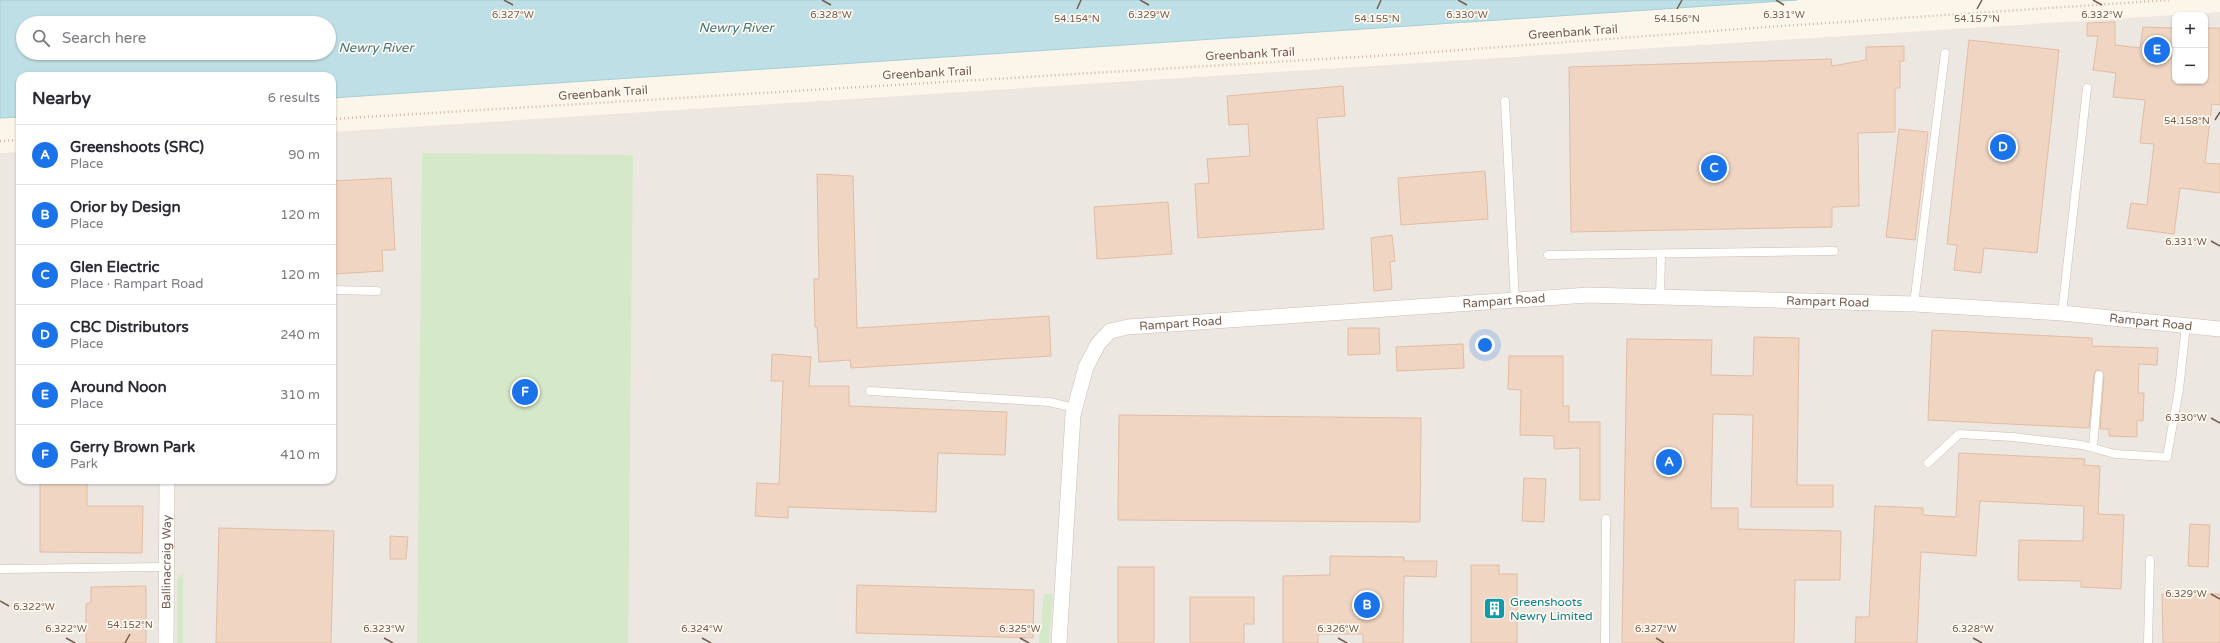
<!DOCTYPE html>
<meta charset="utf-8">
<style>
:root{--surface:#fff;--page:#f7f7f7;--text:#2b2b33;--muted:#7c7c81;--line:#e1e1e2;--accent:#1a73e8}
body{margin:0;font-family:"Varela Round",sans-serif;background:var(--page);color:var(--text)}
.controls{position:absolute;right:12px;top:12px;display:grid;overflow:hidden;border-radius:8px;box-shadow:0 1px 3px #0004}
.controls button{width:36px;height:36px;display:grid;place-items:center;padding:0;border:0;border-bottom:1px solid var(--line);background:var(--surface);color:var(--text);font:20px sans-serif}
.you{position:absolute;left:1485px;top:345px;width:14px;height:14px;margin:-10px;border:3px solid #fff;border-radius:50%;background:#1a73e8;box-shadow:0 0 0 6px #1a73e833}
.badge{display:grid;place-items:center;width:26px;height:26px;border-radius:50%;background:var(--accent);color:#fff;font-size:13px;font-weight:700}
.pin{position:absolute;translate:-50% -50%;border:2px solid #fff;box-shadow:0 1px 4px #0006}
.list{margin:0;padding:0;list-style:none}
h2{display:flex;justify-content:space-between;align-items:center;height:52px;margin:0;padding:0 16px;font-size:17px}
h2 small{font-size:13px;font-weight:400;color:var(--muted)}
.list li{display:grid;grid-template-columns:26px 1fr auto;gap:12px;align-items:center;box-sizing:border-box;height:60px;padding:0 16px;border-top:1px solid var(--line)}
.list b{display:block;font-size:15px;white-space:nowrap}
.list p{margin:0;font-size:13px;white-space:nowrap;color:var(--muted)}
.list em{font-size:13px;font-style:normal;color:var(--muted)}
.icon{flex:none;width:22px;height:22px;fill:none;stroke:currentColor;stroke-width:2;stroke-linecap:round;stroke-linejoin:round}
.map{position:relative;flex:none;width:2220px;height:643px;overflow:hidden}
.search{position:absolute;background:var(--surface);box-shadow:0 1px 3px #0004;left:16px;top:16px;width:320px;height:44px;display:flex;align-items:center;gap:10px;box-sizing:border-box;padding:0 14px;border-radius:22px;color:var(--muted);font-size:15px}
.panel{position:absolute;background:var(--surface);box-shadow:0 1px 3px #0004;left:16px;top:72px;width:320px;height:412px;border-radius:12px}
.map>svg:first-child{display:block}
.industrial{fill:#ede7e2}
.green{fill:#d5e9c8}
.water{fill:#bedfe5;stroke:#a5ced6;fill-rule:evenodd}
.building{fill:#f0d5c2;stroke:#e2bca3}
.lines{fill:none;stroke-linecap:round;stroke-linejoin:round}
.lane-casing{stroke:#cdbdaf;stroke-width:9}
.street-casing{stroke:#cdbdaf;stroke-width:16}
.path{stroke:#d5b8a5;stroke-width:2.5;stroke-dasharray:1 3;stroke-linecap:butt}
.lane{stroke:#fff;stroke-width:8}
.street{stroke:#fff;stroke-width:15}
.ticks{fill:none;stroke:#755c4d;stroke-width:1.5}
.labels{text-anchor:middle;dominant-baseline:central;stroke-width:3.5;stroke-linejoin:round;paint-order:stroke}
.street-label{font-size:12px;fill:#755c4d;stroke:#fef9f0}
.culture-label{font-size:12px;fill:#0d838f;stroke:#fef9f0;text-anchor:start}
.water-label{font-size:13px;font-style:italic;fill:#447680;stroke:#fef9f0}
.ticks-label{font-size:10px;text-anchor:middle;fill:#755c4d;stroke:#fef9f0;stroke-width:3.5;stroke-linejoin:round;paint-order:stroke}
</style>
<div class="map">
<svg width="2220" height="643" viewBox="0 0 2220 643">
<rect width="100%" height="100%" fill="#fcf5e9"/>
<path class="industrial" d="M2220,12v631h-2220v-490l20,-1v328h312v-348l1843,-117v66h30v-66h-25z"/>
<g class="green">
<path d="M422,153l211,2 -5,488h-211z"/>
<path d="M183,573v70h-6v-64z"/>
<path d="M1044,594h9l-4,49h-10z"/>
</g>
<path class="water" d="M0,0h1797l-1465,98v-22h-312v41l-20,1zM23,23h306v30h-306z"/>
<g class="building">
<path d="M2115,22v23l25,3 3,-21 32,1v53h30v-53h15v77l-8,-1 -7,59 15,1v29l-40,-5 -6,46 -47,-6 4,-25 16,2 7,-61 -14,-1 5,-43 -32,-3 3,-24 -23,-3 5,-34h-11v-13z"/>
<path d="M1969,40l90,10 -22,203 -53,-5 -3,25 -27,-3 3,-25 -10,-1z"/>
<path d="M1904,46v15h-4v27h-5v44l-37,1 1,73 -27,1v20l-261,5 -2,-165 262,-8 1,7 34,-6v-13z"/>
<path d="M1343,86l2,30 -28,2 7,111 -126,9 -3,-54 14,-1 -2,-24 43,-3 -2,-32 -19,1 -2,-29z"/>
<path d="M1899,129l29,3 -13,108 -29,-3z"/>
<path d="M1485,171l3,48 -87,6 -3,-47z"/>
<path d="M817,174l36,2 4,152 192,-12 2,40 -200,12 -1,-8 -31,2 -2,-35h-2l-1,-48h5z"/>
<path d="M391,178l4,72h-13l1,21 -49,3 -2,-21v-72z"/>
<path d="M1168,202l4,52 -75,5 -3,-52z"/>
<path d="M1392,235l3,26 -5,1 2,27 -18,2 -3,-53z"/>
<path d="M1348,328h31l1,26 -32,1z"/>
<path d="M1932,330l160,8v8l66,2 -1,17 -18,-1 -1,29h6l-1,28 -6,-1v17l-28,-1v-7h-9l4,-54 -4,-5h-4l-2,5 -5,53 -161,-8z"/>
<path d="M1754,337l45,1 -2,147h36v22h-82l2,-92 -40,-1 -2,94h27v21l103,2 -1,49h-45l-1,63h-172l5,-304 85,1 -1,35 42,1z"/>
<path d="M1463,344l1,24 -67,3 -1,-24z"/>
<path d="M772,354l39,3 -2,29h40v20l158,6 -2,43 -67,-2 -2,59 -148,-5v11l-33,-2 2,-33 22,1 4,-103h-12z"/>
<path d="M1509,356h54v50h6v16h31v78h-20v-52l-26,1v-13l-34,-1 1,-45 -13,-1z"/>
<path d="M1119,415l302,3 -1,104 -302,-2z"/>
<path d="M1959,453l126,6 -1,6 16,1 -2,48 26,1 -3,74 -40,-2v-6l-63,-1 1,-40 64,1 1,-35 -104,-5 -4,55 -55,-4 -4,91h-62l1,-26h13l6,-111 48,2v7l33,2z"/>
<path d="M1524,478l22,1 -2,43 -22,-1z"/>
<path d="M40,480h47v26h56l-1,47 -102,-1z"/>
<path d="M2190,524l20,1 -2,42 -20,-1z"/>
<path d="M219,528l115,3 -3,112h-115z"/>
<path d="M390,536l18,1 -2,22h-16z"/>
<path d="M1330,556l74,1v4h33l-1,16 -32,-1 -1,67h-40v-9h-45v9h-35v-67l47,-1z"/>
<path d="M1471,565h28v9h18v69h-46z"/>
<rect x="1118" y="567" width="36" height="76"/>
<path d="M857,585l177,5 -1,48 -177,-5z"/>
<path d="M146,586v57h-60v-39l5,-2v-15z"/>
<path d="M2162,594h58v49h-57z"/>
<path d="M1190,597h64v27h-10v19h-54z"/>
</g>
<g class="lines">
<defs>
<g id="lane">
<path d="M1505,101l10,200"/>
<path d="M1548,255l286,-4"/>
<path d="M332,290l45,1"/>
<path d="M1660,297l1,-42"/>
<path d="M1914,304l31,-251"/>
<path d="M2062,313l25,-225"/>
<path d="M870,391l179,11 26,6"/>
<path d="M2093,447l6,-72"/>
<path d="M1928,463l31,-29 54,3 69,8 33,9 52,3 12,-68 7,-64"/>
<path d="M0,569l165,-2"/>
<path d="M1605,643l1,-124"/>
<path d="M2148,643l2,-83"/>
</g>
<g id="street">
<path id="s1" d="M166,643l1,-163"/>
<path id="s2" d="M1059,643l14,-228 13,-48 12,-23 12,-13 18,-4 460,-32 326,9 148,9 158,16"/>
</g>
</defs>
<use href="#lane" class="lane-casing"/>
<use href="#street" class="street-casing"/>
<g class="path">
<path d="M332,119l1075,-65 360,-27 402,-27"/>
<path d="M0,141l20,-1"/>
</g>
<use href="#lane" class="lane"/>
<use href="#street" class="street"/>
</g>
<path class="ticks" d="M504,0l9,5M822,0l9,5M1140,0l9,5M1458,0l9,5M1776,0l8,5M2093,0l9,5M1077,9l4,-9M1377,9l4,-9M1677,9l5,-9M1977,9l5,-9M2215,120l5,-8M2211,241l9,5M2211,418l9,5M2211,594l9,5M0,601l9,5M66,638l9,5M384,638l9,5M702,638l9,5M1020,638l9,5M1338,638l9,5M1656,638l8,5M1973,638l9,5M125,643l5,-9"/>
<defs>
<symbol id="building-square" viewBox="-11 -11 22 22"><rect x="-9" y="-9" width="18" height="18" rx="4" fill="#0f9aa8" stroke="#fef9f0"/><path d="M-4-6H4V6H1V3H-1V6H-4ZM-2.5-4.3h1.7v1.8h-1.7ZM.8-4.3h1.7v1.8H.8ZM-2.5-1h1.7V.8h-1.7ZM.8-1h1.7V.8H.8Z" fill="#fff"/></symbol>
</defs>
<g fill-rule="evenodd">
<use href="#building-square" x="1482" y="596" width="25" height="25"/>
</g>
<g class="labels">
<g class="street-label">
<text transform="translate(1573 32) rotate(-4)">Greenbank Trail</text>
<text transform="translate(1250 54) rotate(-3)">Greenbank Trail</text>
<text transform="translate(927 73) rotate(-3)">Greenbank Trail</text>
<text transform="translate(603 93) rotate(-4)">Greenbank Trail</text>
<text stroke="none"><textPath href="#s2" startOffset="717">Rampart Road</textPath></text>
<text stroke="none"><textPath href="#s2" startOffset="1041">Rampart Road</textPath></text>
<text stroke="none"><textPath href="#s2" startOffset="1365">Rampart Road</textPath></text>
<text stroke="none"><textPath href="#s2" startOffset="393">Rampart Road</textPath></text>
<text stroke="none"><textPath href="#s1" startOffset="81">Ballinacraig Way</textPath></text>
</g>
<g class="culture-label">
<text x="1510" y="602">Greenshoots<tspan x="1510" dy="14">Newry Limited</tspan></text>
</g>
<g class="water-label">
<text x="736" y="28">Newry River</text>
<text x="376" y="48">Newry River</text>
</g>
</g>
<g class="ticks-label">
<text x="513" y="18">6.327°W</text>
<text x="831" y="18">6.328°W</text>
<text x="1149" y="18">6.329°W</text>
<text x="1467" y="18">6.330°W</text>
<text x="1784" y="18">6.331°W</text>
<text x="2102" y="18">6.332°W</text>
<text x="1077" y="22">54.154°N</text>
<text x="1377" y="22">54.155°N</text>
<text x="1977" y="22">54.157°N</text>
<text x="1677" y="22">54.156°N</text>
<text x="2187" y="124">54.158°N</text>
<text x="2186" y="245">6.331°W</text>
<text x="2186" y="421">6.330°W</text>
<text x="2186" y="597">6.329°W</text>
<text x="34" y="610">6.322°W</text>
<text x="130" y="628">54.152°N</text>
<text x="66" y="632">6.322°W</text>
<text x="384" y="632">6.323°W</text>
<text x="702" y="632">6.324°W</text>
<text x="1020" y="632">6.325°W</text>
<text x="1338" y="632">6.326°W</text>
<text x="1656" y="632">6.327°W</text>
<text x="1973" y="632">6.328°W</text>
</g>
</svg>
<div class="controls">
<button>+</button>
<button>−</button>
</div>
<div class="you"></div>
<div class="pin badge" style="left:1669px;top:462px">A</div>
<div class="pin badge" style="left:1367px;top:605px">B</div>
<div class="pin badge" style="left:1714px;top:168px">C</div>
<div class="pin badge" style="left:2003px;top:147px">D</div>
<div class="pin badge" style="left:2157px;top:50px">E</div>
<div class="pin badge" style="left:525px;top:392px">F</div>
<div class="search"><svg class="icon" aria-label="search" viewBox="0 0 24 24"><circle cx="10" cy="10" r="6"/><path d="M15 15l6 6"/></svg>Search here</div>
<section class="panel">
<h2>Nearby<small>6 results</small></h2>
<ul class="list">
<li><span class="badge">A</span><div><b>Greenshoots (SRC)</b><p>Place</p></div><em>90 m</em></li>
<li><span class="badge">B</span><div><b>Orior by Design</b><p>Place</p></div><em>120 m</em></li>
<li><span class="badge">C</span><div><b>Glen Electric</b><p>Place · Rampart Road</p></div><em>120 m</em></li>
<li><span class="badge">D</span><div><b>CBC Distributors</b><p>Place</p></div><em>240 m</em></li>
<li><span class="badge">E</span><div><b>Around Noon</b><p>Place</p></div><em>310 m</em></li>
<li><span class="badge">F</span><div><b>Gerry Brown Park</b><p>Park</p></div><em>410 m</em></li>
</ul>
</section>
</div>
